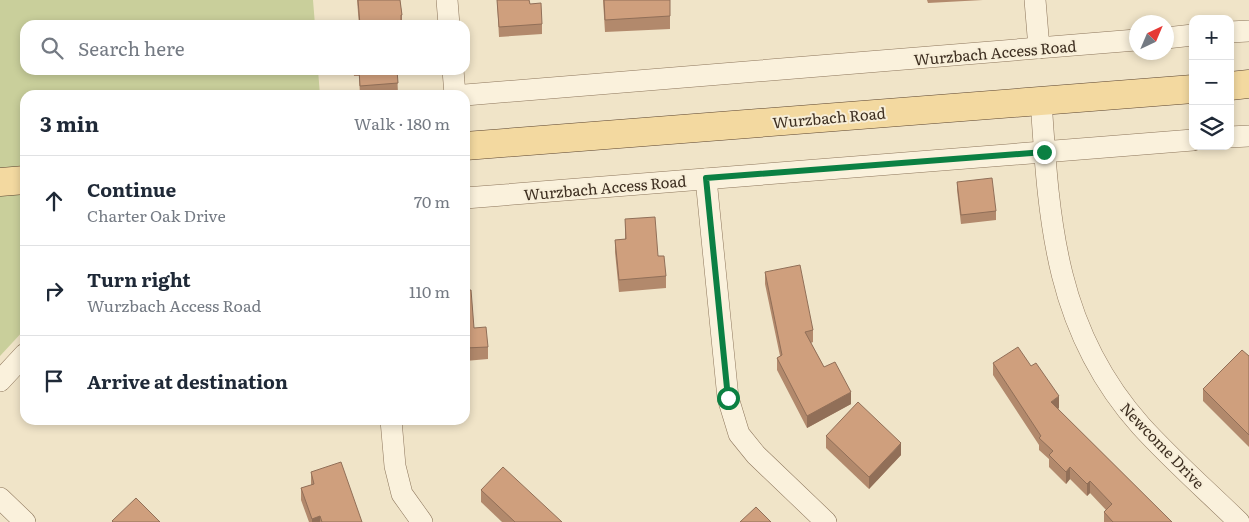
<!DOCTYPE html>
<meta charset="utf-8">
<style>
:root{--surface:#fff;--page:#f2f2f3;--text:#1f2937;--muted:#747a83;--line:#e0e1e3}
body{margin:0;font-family:Literata,serif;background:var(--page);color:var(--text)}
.controls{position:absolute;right:15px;top:15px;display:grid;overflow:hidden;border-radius:10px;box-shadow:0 2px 8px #0003}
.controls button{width:45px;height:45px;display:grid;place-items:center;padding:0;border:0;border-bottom:1px solid var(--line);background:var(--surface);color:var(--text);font:25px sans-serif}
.compass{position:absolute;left:1129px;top:15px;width:45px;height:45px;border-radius:50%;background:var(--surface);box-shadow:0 2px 8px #0003;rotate:44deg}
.stop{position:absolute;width:15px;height:15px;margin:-11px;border:4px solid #0b8043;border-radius:50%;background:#fff}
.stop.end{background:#0b8043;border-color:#fff;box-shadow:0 1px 5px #0008}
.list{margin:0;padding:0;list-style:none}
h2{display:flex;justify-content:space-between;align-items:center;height:65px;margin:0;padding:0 20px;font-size:21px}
h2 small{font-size:16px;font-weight:400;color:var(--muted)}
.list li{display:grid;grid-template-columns:32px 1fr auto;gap:15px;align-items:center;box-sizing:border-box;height:90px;padding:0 20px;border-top:1px solid var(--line)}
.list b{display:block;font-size:19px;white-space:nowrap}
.list p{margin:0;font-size:16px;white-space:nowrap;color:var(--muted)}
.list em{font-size:16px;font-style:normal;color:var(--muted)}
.icon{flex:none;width:28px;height:28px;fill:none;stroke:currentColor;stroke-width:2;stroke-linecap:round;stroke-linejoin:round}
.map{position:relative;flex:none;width:1249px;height:522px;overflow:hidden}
.search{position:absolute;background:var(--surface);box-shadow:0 2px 8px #0003;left:20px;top:20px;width:450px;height:55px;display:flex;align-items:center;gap:12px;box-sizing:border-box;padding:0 18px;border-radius:15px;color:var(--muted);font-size:19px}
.panel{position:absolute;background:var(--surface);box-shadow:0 2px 8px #0003;left:20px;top:90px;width:450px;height:335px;border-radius:15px}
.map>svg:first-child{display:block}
.green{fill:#c9cf9b}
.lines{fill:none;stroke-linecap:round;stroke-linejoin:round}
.minor-casing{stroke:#8d765c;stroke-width:22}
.primary-casing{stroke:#5b4430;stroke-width:29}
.minor{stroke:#faf1dc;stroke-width:21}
.primary{stroke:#f3d9a0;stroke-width:28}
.wall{fill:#b2896c}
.shaded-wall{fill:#916f58}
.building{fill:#cf9f7d;stroke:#916f58}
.route{stroke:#0b8043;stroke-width:6}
.labels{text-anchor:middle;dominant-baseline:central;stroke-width:4;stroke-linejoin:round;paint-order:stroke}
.street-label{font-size:15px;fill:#3d2e20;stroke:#f7eed8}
</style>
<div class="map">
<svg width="1249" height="522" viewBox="0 0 1249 522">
<rect width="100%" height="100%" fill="#f0e4c8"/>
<path class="green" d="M0,0h313l2,25h-290v45h293l2,25h-295v234l-25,27z"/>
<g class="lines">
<defs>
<g id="minor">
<path d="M447,0l2,25"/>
<path d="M1035,0l4,48"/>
<path d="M1230,32l19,-1"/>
<path d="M1166,38l27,-3"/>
<path d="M453,70l2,25"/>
<path d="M465,95l671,-55"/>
<path d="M1041,100c8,122 14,230 100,326 31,34 65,64 98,96"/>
<path d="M1230,137l19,-1"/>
<path d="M706,179l22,219 11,36 17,21 70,67"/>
<path d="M465,198l728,-58"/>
<path d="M0,381l25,-27"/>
<path d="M391,420l4,46 7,28 20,28"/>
<path d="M0,498l25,24"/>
</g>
<g id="primary">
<path d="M1230,86l19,-2"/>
<path d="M465,146l728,-57"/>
<path d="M0,182l25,-2"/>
</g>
</defs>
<use href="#minor" class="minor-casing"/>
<use href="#primary" class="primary-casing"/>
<use href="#minor" class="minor"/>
<use href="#primary" class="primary"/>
</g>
<g class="wall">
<path d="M357,0h43l2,15v10h-43z"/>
<path d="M497,0h32l1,4 12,20v10l-43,3z"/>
<path d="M603,0h67v29l-65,3z"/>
<path d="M927,0h56l-55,3z"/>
<path d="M353,70h44l1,24 -38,1 -1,-19h-5z"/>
<path d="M957,182l39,29v9l-35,4 -4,-34z"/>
<path d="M625,219l33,37 8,20v12l-47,4 -4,-40v-12l10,-1z"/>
<path d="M765,272l48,58v12l-2,1 13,24 27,37 -44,24 -30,-58v-12l3,-2 -15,-72z"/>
<path d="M465,290l9,38 14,19v12l-23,2z"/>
<path d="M1249,356v91l-46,-46v-12z"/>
<path d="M993,363l66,45 -1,1 114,113h-68v-10l2,-2 -16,-17 -3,3 -17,-17 -4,5 -17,-17v-8l-10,-9v-5l-46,-70z"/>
<path d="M826,436l75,19 -32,34 -43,-41z"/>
<path d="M311,472l51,50h-53l-8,-22v-12l10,-3z"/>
<path d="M481,490l81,32h-60l-21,-20z"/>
</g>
<g class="shaded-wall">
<path d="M851,392v12l-44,24v-12z"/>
<path d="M1059,396v12l-8,6v-12z"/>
<path d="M901,443v12l-32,34v-12z"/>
<path d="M1070,467v12l-4,5v-12z"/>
<path d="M1090,481v12l-3,3v-12z"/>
<path d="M320,516v6h-8v-3z"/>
</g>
<g class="building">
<path d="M358,0h42l2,15h-1v10h-41z"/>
<path d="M497,0h32l1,4 11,-1 1,21 -43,3z"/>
<path d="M604,0h66v16l-65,4z"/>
<path d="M359,70h38l1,13 -38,3z"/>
<path d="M992,178l4,33 -35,4 -4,-33z"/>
<path d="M655,217l3,39h6l2,20 -47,4 -4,-40 11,-1 -1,-20z"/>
<path d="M800,265l13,65 -8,2 19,35 11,-5 16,30 -44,24 -30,-58 5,-3 -17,-83z"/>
<path d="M465,290h6l3,38 12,-1 2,20 -23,1z"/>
<path d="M1018,347l13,19 5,-3 23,33 -8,6 121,120h-59l-9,-10 8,-8 -22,-23 -3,3 -17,-17 -4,5 -17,-17 4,-4 -14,-13 2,-2 -48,-73z"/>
<path d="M1242,350l7,6v79l-46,-46z"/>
<path d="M858,402l43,41 -32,34 -43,-41z"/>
<path d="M341,462l21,60h-40l-2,-6 -8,3 -11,-31 13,-4 -3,-12z"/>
<path d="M503,467l59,55h-47l-34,-32z"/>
<path d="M136,498l24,24h-47l-1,-1z"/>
<path d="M756,507l15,15h-31z"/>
</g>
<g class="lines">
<path class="route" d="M728,398l-22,-220 338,-26"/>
</g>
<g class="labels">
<g class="street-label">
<text transform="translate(995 52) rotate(-5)">Wurzbach Access Road</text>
<text transform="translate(829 117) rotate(-5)">Wurzbach Road</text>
<text transform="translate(605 187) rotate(-5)">Wurzbach Access Road</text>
<text transform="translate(1163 445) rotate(46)">Newcome Drive</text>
</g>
</g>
</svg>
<div class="controls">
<button>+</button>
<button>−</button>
<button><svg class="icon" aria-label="layers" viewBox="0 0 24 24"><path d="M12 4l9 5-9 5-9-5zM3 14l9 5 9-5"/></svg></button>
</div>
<svg class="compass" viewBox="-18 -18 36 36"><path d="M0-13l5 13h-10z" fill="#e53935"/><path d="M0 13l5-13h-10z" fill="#747a83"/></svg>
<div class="stop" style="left:728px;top:398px"></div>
<div class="stop end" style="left:1044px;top:152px"></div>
<div class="search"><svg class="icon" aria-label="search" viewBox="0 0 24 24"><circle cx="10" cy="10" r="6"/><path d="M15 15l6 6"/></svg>Search here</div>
<section class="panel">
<h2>3 min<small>Walk · 180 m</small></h2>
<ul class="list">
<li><svg class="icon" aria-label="ahead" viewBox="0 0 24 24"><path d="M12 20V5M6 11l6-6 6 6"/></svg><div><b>Continue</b><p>Charter Oak Drive</p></div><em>70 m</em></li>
<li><svg class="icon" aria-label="right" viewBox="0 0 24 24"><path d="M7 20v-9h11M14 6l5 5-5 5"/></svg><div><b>Turn right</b><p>Wurzbach Access Road</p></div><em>110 m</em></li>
<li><svg class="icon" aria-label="arrive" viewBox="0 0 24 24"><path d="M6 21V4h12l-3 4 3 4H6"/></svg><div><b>Arrive at destination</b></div></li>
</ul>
</section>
</div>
